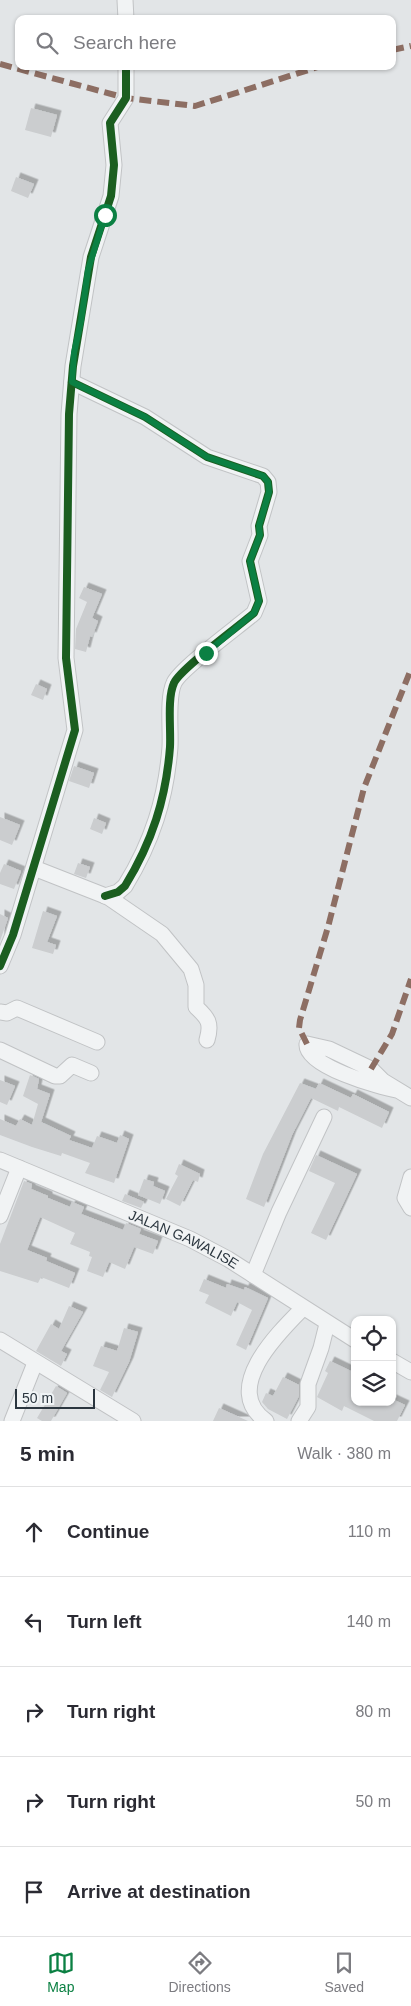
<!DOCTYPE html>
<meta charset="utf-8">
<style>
:root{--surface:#fff;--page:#f2f2f3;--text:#2b2b33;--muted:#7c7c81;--line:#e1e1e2;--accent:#0b8043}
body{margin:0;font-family:Arial,sans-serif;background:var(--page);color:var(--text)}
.controls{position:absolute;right:15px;bottom:15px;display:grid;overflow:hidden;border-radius:10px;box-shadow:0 1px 4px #0004}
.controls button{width:45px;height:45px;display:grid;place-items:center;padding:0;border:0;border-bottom:1px solid var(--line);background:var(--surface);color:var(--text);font:25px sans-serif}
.scale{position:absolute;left:15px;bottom:12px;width:80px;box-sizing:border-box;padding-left:5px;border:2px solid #2b363f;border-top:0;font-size:14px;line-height:18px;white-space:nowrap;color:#2b363f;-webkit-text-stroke:4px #f0f4f6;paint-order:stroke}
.stop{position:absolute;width:15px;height:15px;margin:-11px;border:4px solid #0b8043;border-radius:50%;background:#fff}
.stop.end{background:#0b8043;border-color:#fff;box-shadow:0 1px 5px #0008}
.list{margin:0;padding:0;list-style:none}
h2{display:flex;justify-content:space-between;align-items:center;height:65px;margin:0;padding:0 20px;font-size:21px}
h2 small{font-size:16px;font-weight:400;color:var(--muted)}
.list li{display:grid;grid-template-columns:32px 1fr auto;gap:15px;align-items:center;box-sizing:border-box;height:90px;padding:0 20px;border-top:1px solid var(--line)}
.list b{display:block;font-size:19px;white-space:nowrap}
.list em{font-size:16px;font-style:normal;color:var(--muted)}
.icon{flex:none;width:28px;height:28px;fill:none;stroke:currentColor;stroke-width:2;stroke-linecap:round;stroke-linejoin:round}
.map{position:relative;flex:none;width:411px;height:1421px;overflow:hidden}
.search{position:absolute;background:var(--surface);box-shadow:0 1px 4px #0004;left:15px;right:15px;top:15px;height:55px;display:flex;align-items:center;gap:12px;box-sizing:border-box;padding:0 18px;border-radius:10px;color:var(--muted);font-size:19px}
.sheet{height:515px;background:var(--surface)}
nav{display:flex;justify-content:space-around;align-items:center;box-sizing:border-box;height:70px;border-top:1px solid var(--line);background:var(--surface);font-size:14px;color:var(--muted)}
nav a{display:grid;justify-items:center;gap:2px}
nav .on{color:var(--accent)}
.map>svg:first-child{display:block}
.building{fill:#cbcdcf;filter:url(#shadow)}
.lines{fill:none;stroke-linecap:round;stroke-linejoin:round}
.minor-casing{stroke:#c1c3c5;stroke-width:17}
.minor{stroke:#f1f3f4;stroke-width:15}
.quiet{stroke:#8d6e63;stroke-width:6;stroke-dasharray:12 6;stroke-linecap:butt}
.cycleway-casing{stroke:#f0f4f6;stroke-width:11}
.cycleway{stroke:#1b5e20;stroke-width:8}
.route{stroke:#0b8043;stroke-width:6}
.labels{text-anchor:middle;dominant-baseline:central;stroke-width:4.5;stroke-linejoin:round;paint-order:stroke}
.street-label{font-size:14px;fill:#2b363f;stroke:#f0f4f6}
</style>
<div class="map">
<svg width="411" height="1421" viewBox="0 0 411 1421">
<defs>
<filter id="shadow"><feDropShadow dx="4.5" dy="-4.5" stdDeviation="0" flood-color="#0004"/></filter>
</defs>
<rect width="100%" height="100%" fill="#e2e5e7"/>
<g class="building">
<path d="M31,108l26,7 -6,22 -26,-7z"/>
<path d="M16,177l18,7 -6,14 -17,-7z"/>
<path d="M84,587l18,7 -10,24 6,3 -6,16 -2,-1 -4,16 -11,-3 1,-20 11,-27 -8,-4z"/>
<path d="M36,684l11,5 -4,11 -12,-5z"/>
<path d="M74,766l20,7 -5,15 -20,-7z"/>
<path d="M0,817l20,8 -8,20 -12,-5z"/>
<path d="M94,818l12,5 -4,11 -12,-5z"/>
<path d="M78,863l12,4 -4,11 -12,-4z"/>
<path d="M4,864l17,7 -7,18 -14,-5v-11z"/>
<path d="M43,911l14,5 -10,26 9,3 -3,9 -21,-6z"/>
<path d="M0,914l8,4 -8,23z"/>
<path d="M30,1075l9,4 -2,10 13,5 -9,28 30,14 -2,4 23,8 5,-12 20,7 3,-8 9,4 -15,44 -29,-10 5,-10 -28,-10 -1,3 -29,-9 -32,-12v-16l16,7 4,-7 12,6 6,-21 -15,-8z"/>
<path d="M0,1080l15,6 -8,19 -7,-3z"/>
<path d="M300,1083l16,6 3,-6 32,15 2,-4 36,18 -7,16 -43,-21 -1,4 -27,-13 -19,37 -28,72 -18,-8 17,-45z"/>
<path d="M316,1155l41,19 -31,66 -15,-7 24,-50 -26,-12z"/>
<path d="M179,1164l21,10 -2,8 -5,-2 -13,26 -14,-7 12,-23 -3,-2z"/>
<path d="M144,1179l10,3 -1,4 12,5 -5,13 -22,-9z"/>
<path d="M24,1181l8,3 -1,5 17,7v2l22,9 2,-5 12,5 -3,7 42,16 3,-7 15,6 -2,5 19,7 -5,13 -19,-7 -9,22 -16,-7 -6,15 -16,-6 5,-14 -3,-1 1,-4 -20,-8 5,-11 -35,-16 -13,33 20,8 -1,3 29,12 -6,15 -28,-11 -3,6 -38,-12v-27z"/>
<path d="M125,1194l19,8 -3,6 -19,-7z"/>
<path d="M204,1279l22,9 1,-4 17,6 1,-3 23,11 -22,52 -10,-5 16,-35 -15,-8 -6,14 -26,-13 4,-8 -10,-4z"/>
<path d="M69,1306l14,6 -22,39 6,3 -6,12 -25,-15 15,-27 8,5z"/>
<path d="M124,1328l14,4 -9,30 -17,35 -12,-7 9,-18 -16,-6 8,-20 16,5z"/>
<path d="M330,1361l25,12v29h37v-3l13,6 -8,16h-23l-30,-15 -2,5 -25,-14 11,-24 -3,-2z"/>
<path d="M283,1377l16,8v11l-12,23 -19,-10 -6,-7 4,-9 7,3z"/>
<path d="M56,1386l11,7 -16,28h-9l-5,-3z"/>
<path d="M219,1408l29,13h-35z"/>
</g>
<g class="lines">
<defs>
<g id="minor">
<path d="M125,0l1,19"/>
<path d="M72,382l73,35 62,40 56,19 5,6 1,10 -10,34 1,9 -10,26 9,40 -5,12c-15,13 -74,56 -80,70 -7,15 -3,46 -4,64 -4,52 -18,95 -45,139l-7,6 -13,4"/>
<path d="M34,868l74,29 54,37 29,35 5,16v22c12,11 16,16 11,33"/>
<path d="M0,966l13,-31 62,-205 -9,-72 3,-244 4,-48 18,-109 20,-61 3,-31 -4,-42 16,-25v-32"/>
<path d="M0,1012l7,1 10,-5 80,34"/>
<path d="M0,1050l55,26h5l12,-11 19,8"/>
<path d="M397,1090c-18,-3 -92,-24 -90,-46l22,5 42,20 12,12 28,17"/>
<path id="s1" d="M0,1160l190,79 38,20 127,81"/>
<path d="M411,1177l-6,21 6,10"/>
<path d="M0,1216l19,-48"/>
<path d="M253,1275l26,-63 45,-95"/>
<path d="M0,1340l133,81"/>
<path d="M392,1361l19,11"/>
<path d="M12,1421l23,-58"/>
<path d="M266,1421c-45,-32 12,-88 37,-113"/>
<path d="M299,1421l9,-14v-23l13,-36 6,-24"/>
</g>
</defs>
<use href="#minor" class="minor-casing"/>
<use href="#minor" class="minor"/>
<g class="quiet">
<path d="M392,50l19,-4"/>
<path d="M0,64l126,34 69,8 126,-40"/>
<path d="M307,1044l-8,-16 1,-8 28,-93 36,-139 47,-119"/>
<path d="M371,1069l21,-35 19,-55"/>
</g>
<defs>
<g id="cycleway">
<path d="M72,382l73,35 62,40 56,19 5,6 1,10 -10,34 1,9 -10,26 9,40 -5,12c-15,13 -74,56 -80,70 -7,15 -3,46 -4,64 -4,52 -18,95 -45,139l-7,6 -13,4"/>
<path d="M0,966l13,-31 62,-205 -9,-72 3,-244 4,-48 18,-109 20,-61 3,-31 -4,-42 16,-25v-32"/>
</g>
</defs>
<use href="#cycleway" class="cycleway-casing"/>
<use href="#cycleway" class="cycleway"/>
</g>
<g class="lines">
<path class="route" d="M105,215l-17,55 -7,51 -7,32 -2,29 73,35 62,40 56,19 5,6 1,10 -10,34 1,9 -10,26 9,40 -5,12 -48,40"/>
</g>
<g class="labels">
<g class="street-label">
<text stroke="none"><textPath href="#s1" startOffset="200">JALAN GAWALISE</textPath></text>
</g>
</g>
</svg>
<div class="controls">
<button><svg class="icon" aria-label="locate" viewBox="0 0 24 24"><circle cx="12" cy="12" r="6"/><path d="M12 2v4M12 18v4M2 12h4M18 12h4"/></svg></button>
<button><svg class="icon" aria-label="layers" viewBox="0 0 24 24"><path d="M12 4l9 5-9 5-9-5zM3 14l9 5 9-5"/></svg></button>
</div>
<div class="scale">50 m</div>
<div class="stop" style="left:105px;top:215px"></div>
<div class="stop end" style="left:206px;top:653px"></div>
<div class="search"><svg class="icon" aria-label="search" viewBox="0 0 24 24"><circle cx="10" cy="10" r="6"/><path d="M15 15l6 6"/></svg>Search here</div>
</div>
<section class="sheet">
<h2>5 min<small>Walk · 380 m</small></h2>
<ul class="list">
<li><svg class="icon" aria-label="ahead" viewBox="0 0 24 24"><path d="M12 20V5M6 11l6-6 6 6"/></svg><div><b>Continue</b></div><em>110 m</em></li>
<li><svg class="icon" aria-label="left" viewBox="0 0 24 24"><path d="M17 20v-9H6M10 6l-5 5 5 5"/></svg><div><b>Turn left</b></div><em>140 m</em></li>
<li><svg class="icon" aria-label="right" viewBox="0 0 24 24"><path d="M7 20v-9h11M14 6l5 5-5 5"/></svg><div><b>Turn right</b></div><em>80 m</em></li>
<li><svg class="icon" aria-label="right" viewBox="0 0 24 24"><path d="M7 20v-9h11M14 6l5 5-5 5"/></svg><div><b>Turn right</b></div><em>50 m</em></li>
<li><svg class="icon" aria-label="arrive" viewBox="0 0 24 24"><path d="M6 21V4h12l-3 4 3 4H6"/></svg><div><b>Arrive at destination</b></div></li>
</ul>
</section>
<nav>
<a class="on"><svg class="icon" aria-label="map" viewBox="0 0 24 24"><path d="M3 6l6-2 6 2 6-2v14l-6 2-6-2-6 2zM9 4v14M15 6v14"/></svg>Map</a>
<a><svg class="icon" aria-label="directions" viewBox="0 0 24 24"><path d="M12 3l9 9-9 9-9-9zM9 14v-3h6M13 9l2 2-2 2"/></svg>Directions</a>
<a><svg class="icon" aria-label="saved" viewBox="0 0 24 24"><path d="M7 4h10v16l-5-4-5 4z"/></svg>Saved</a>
</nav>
